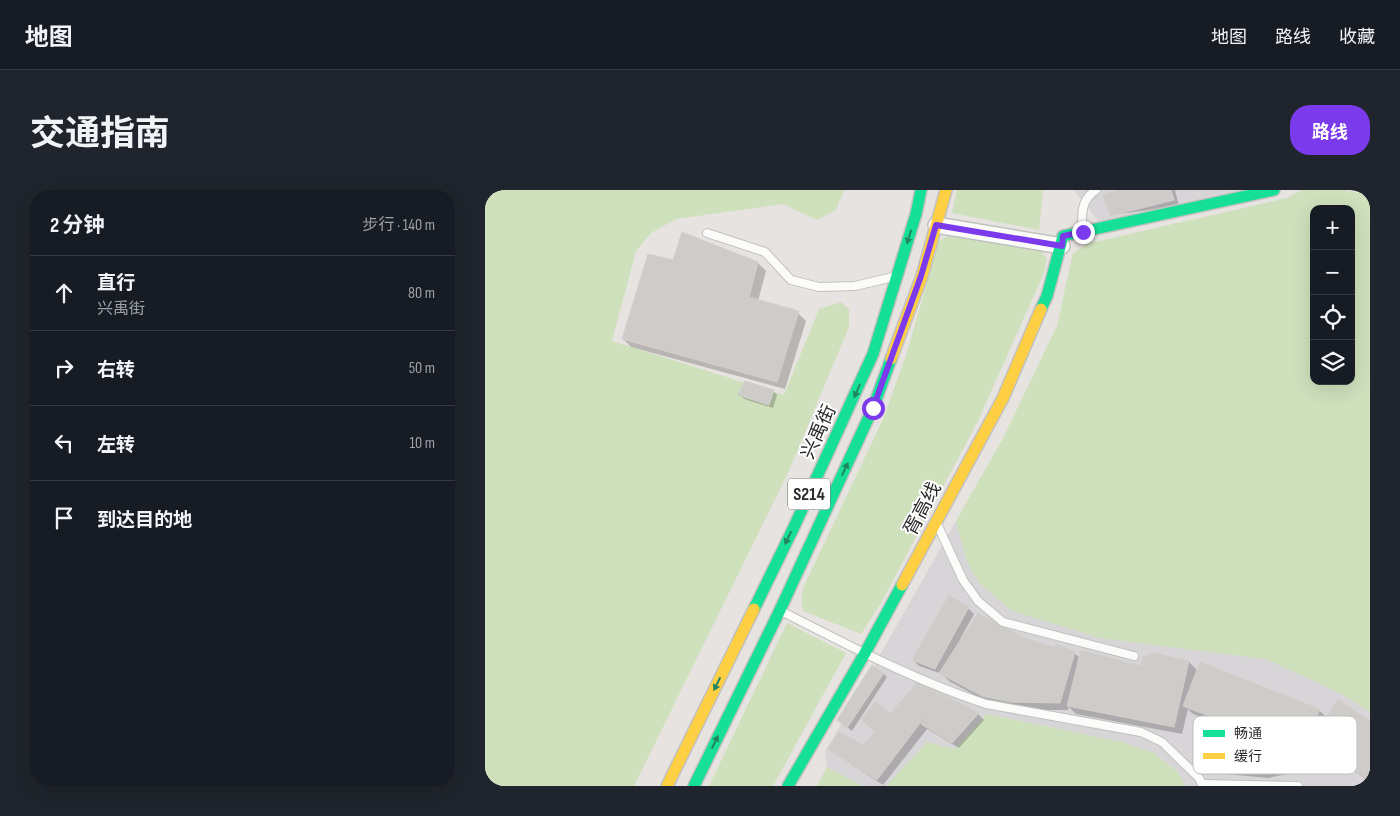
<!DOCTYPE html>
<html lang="zh">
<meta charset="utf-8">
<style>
:root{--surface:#171b24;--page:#20242c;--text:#f1f3f6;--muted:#9ea1a6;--line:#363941;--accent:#7c3aed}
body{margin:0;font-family:"Sofia Sans Condensed","Noto Sans SC",sans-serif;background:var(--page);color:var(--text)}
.controls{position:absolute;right:15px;top:15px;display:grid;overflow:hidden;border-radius:10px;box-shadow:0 5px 20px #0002}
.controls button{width:45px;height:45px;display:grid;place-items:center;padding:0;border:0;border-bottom:1px solid var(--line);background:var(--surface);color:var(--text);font:25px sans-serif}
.stop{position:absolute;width:15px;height:15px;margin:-11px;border:4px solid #7c3aed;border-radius:50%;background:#fff}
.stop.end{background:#7c3aed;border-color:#fff;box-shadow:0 1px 5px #0008}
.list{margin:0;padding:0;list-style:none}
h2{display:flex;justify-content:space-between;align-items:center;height:65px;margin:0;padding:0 20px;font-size:21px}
h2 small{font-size:16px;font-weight:400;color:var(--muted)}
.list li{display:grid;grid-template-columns:32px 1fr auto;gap:15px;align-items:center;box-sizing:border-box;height:75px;padding:0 20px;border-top:1px solid var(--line)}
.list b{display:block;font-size:19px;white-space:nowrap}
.list p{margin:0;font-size:16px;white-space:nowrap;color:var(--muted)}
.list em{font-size:16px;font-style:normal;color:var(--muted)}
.icon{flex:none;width:28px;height:28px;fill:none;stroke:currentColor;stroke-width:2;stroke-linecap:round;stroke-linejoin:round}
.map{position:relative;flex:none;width:885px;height:596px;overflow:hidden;border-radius:20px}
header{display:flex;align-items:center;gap:30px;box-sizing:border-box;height:70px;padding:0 25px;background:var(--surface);border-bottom:1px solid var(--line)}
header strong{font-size:24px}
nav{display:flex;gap:28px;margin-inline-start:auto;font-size:18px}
.intro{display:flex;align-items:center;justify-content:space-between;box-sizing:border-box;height:120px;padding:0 30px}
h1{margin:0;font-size:35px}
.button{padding:12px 22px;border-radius:20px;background:var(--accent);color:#fff;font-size:18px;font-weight:700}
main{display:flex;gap:30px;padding:0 30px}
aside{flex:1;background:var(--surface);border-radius:20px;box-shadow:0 5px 20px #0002}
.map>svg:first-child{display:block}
.industrial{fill:#d7d5d7}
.green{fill:#cee0bc;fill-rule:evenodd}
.shadow{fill:#0003}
.building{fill:#ceccc9;stroke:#d2cfcc}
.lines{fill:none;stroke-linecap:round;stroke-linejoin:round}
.lane-casing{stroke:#c1c1c1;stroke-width:10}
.street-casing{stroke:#c1c1c1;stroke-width:18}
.fast-casing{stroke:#c1c1c1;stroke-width:14}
.slow-casing{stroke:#c1c1c1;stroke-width:14}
.lane{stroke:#fbfbfa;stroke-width:8}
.street{stroke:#fbfbfa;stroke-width:15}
.fast{stroke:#16e098;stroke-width:11}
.slow{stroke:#ffcf43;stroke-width:11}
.oneway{fill:#208561}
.route{stroke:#7c3aed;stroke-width:6}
.labels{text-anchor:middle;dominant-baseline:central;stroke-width:4;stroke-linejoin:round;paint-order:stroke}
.shield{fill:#fff;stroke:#6a6a6a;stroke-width:1}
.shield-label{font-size:18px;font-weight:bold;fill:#2a2a2a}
.street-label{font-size:19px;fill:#2a2a2a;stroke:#fff}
.key{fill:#fff;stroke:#bfbfbf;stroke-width:1}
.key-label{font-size:14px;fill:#2a2a2a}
</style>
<header>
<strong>地图</strong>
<nav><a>地图</a><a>路线</a><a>收藏</a></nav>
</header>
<div class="intro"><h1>交通指南</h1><a class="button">路线</a></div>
<main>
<aside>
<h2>2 分钟<small>步行 · 140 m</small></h2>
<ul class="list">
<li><svg class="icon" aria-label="ahead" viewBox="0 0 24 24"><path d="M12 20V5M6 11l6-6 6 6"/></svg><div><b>直行</b><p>兴禹街</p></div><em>80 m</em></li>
<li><svg class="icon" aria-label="right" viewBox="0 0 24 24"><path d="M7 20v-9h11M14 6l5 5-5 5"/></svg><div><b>右转</b></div><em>50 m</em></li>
<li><svg class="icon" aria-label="left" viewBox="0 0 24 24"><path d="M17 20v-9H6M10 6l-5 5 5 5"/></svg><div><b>左转</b></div><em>10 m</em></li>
<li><svg class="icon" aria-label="arrive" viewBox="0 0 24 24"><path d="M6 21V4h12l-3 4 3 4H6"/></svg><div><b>到达目的地</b></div></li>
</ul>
</aside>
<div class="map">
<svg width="885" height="596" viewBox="0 0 885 596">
<rect width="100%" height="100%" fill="#e7e3e0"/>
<g class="industrial">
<path d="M589,0h166l-142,31z"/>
<path d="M471,331l11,41 133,76 166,21 74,34 30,19v74h-184l-8,-14 -24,-19 -32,-11 -135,-28 -32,35 -28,-7 -41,44h-24l-35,-19 -2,-15z"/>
</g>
<g class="green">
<path d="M0,0h359l-8,20 -19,10 -34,-16 -107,15 -25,14 -15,18 -24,90 172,54 35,-86 22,-7 8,7v18l-61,146 -154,313h-149z"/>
<path d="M472,0h86l-4,40 -87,-17z"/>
<path d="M817,0h41l27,5v517l-30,-19 -74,-34 -166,-21 -88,-27 -32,-27 -13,-22 -11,-41 47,-83 54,-112 16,-73 17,-10 197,-45zM829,19h37v172h-37z"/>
<path d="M463,46l92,14 7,9 -3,14 -66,148 -97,182 -20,31 -58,-23 -2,-8 2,-15 81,-171 23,-65 32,-111z"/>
<path d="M302,433l59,30 -73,133h-64z"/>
<path d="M502,524l135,28 32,11 24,19 8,14h-300l41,-44 28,7z"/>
<path d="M342,577l35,19h-45z"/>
</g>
<g class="shadow">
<path d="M639,0h51l4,16 -68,9z"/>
<path d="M189,71l84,2 8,8 -8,30 40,12 8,8 -21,68 -154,-42 -8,-8z"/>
<path d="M288,201l4,4 -4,13 -29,-9 -4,-4z"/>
<path d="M483,418l6,6 -14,25 2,1h65l47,13 6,5 62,9 47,-5 9,9 3,-7 119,47 8,8 42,4v59l-39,-27 -6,11 -57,12 -54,-5 -6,-7 45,-5 12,-10 6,5 21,-4 -99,-38 -5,-5 -6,25 -106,-20 -7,-7 -1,3h-49l-28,-6 -42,-23 -7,-7 -23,-8 -6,-6z"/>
<path d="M398,483l4,4 -35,54 -9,-7z"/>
<path d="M433,494l60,30 6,6 -25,28 -32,-19 -44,56 -48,-31 -6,-6 34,-2 14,-15 -11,-8 10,-20 15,12z"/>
</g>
<g class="building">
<path d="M635,0h51l3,10 -64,16 -7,-21z"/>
<path d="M197,42l76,30 -9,35 50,14 -22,71 -155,-43 26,-85 25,6z"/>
<path d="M260,191l29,9 -5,15 -31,-10z"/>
<path d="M464,405l20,12 -34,62 -23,-9z"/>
<path d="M493,423l49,26 27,8 3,-3 18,8 -15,51 -50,-1 -28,-6 -43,-23z"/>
<path d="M596,460l60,16 2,-9 12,-4 34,8 -15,66 -107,-21z"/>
<path d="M715,472l120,47 -14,35 -20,2 -103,-40z"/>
<path d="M387,475l12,8 -37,55 -10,-8z"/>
<path d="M432,493l25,11 -65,86 -50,-31 12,-17 24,13z"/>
<path d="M457,504l37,19 -27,30 -31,-19z"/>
<path d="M853,509l32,22v60l-58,-40z"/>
<path d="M391,512l14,11 -15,18 -14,-11z"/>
</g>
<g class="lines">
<defs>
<g id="lane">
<path d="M598,40c-2,-16 -2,-30 13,-40"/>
<path d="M222,43l58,19 26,28 28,7 36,-1 38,-9"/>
<path d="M453,336l25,54 15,21 25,21 131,34"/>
<path d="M296,421c67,34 134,70 205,93l155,28 21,10 37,36 4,8"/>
<path d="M717,594l96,2"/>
</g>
<path id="street" d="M451,35l126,21"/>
<g id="fast">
<path d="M556,119l6,-13 16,-60 211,-46"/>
<path d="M269,419l40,-82 79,-173 43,-140 5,-24"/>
<path d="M209,596l86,-176 93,-202 18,-49"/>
<path d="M303,596l77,-133 37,-68"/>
</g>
<g id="slow">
<path d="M406,169l31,-83 24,-86"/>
<path d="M417,395l101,-187 38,-89"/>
<path d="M182,596l87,-177"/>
</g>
</defs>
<use href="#lane" class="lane-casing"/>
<use href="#street" class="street-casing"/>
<use href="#fast" class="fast-casing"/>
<use href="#slow" class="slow-casing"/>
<use href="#lane" class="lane"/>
<use href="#street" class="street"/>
<use href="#fast" class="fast"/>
<use href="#slow" class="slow"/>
</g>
<defs><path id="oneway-solid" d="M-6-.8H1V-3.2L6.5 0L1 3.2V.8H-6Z" transform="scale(1.25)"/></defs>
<g class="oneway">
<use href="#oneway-solid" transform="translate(424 47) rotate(107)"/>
<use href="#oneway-solid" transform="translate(372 201) rotate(114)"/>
<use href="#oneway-solid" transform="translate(360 279) rotate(-65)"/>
<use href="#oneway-solid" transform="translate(303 348) rotate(116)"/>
<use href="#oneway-solid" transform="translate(232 494) rotate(116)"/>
<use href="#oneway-solid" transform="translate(230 552) rotate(-64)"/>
</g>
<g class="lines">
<path class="route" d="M388,218l48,-132 15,-51 126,21 1,-10 20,-4"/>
</g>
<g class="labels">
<rect class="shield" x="303" y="288.5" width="42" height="31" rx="4"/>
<g class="shield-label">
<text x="324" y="304">S214</text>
</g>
<g class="street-label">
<text transform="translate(334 242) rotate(-65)">兴禹街</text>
<text transform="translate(438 319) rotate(-62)">胥高线</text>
</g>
</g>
<rect x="708" y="526" width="164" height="58" rx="8" class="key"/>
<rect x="718" y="540" width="22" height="7" fill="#16e098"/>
<rect x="718" y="563" width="22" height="6" fill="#ffcf43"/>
<g class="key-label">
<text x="749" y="548">畅通</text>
<text x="749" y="571">缓行</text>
</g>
</svg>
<div class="controls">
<button>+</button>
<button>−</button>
<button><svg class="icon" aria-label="locate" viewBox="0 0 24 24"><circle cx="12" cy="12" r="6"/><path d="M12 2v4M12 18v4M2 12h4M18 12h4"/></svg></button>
<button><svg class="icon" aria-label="layers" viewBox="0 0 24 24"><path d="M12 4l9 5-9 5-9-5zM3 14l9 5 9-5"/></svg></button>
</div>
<div class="stop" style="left:388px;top:218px"></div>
<div class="stop end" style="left:598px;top:42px"></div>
</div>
</main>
